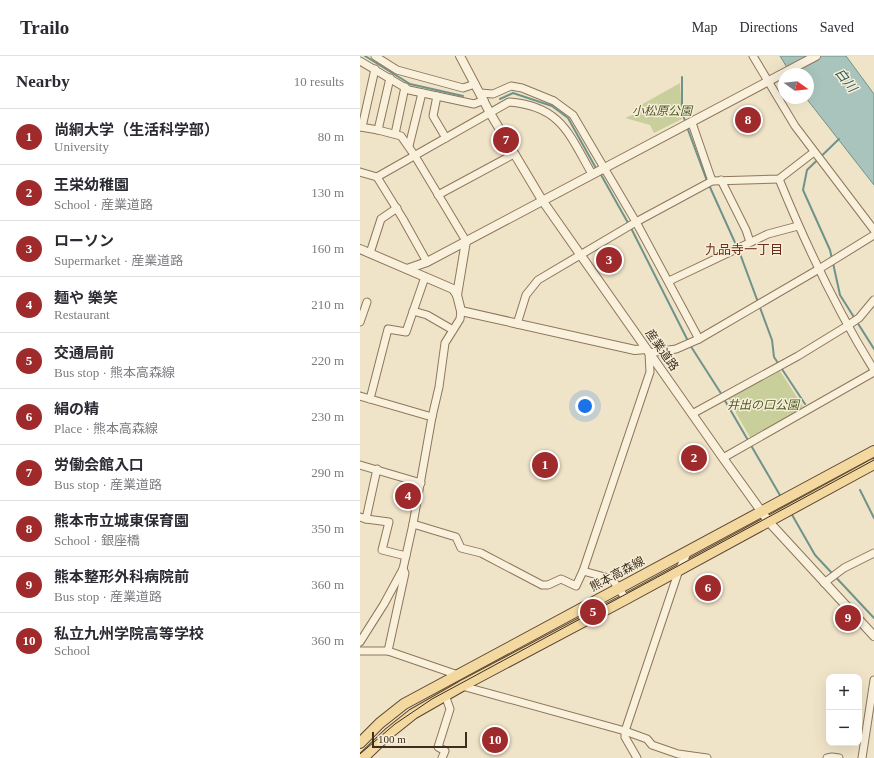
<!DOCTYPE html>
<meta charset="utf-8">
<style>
:root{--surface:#fff;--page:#f7f7f7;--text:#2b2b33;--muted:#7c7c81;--line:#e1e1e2;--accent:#9e2a2b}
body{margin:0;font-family:"Times New Roman","Noto Sans JP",serif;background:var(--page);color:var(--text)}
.controls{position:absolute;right:12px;bottom:12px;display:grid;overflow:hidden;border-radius:8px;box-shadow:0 4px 16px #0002}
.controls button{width:36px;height:36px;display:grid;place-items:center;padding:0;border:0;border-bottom:1px solid var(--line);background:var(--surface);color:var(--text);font:20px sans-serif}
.compass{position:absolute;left:418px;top:12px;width:36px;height:36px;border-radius:50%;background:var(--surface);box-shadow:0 4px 16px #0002;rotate:105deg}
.scale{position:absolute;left:12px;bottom:10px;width:95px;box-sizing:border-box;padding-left:4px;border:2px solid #3d2e20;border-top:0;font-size:11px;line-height:14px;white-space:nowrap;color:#3d2e20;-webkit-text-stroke:3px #f7eed8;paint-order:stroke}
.you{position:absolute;left:225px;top:350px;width:14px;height:14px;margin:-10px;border:3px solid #fff;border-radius:50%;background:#1a73e8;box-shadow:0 0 0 6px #1a73e833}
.badge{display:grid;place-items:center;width:26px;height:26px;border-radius:50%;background:var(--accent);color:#fff;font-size:13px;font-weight:700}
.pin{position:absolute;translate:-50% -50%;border:2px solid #fff;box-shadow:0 1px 4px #0006}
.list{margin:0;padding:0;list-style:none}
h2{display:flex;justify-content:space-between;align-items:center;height:52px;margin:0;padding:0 16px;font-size:17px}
h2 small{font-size:13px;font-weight:400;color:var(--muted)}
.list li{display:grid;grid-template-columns:26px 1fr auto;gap:12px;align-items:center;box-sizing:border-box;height:56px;padding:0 16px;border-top:1px solid var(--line)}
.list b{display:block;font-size:15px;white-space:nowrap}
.list p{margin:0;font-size:13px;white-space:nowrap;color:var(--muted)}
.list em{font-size:13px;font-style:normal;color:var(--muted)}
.map{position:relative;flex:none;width:514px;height:702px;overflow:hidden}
header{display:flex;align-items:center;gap:24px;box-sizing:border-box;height:56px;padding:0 20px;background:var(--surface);border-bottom:1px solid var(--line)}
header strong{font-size:19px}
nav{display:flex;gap:22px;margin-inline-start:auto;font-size:14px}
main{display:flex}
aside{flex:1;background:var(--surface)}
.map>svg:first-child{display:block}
.green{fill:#c9cf9b}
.water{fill:#a9c4bc;stroke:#6f938a}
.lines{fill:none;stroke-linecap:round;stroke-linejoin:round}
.stream{stroke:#6f938a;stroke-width:2}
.minor-casing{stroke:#8d765c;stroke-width:9}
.tertiary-casing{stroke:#8d765c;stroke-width:10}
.primary-casing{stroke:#5b4430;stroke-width:12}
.minor{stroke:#faf1dc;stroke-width:7}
.tertiary{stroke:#faf1dc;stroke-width:8}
.primary{stroke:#f3d9a0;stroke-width:10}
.tram{stroke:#3d2e20;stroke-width:1}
.labels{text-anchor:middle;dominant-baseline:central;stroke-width:3;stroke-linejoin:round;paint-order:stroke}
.park-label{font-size:12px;font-style:italic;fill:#4d5a26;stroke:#f7eed8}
.street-label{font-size:12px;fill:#3d2e20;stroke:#f7eed8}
.water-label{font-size:13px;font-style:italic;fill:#2f5d5a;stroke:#f7eed8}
.neighbourhood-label{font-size:13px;fill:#6b2e1e;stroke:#f7eed8}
</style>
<header>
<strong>Trailo</strong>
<nav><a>Map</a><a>Directions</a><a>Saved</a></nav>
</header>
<main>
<aside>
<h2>Nearby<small>10 results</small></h2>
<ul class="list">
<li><span class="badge">1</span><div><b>尚絅大学（生活科学部）</b><p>University</p></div><em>80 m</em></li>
<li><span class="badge">2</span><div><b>王栄幼稚園</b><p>School · 産業道路</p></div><em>130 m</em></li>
<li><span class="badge">3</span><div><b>ローソン</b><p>Supermarket · 産業道路</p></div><em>160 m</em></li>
<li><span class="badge">4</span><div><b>麺や 樂笑</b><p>Restaurant</p></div><em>210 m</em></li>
<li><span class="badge">5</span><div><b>交通局前</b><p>Bus stop · 熊本高森線</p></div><em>220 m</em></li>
<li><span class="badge">6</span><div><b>絹の精</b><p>Place · 熊本高森線</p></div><em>230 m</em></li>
<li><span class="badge">7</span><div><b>労働会館入口</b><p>Bus stop · 産業道路</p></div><em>290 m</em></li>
<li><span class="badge">8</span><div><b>熊本市立城東保育園</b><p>School · 銀座橋</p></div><em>350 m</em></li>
<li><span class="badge">9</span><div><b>熊本整形外科病院前</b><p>Bus stop · 産業道路</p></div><em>360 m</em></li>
<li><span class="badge">10</span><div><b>私立九州学院高等学校</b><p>School</p></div><em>360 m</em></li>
</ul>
</aside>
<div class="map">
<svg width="514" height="702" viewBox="0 0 514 702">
<rect width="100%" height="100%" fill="#f0e4c8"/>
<g class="green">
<path d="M320,27l2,36 -28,14 -4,-8 -25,-7 12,-5 2,-7z"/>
<path d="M420,315l24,37 -53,31 -23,-40z"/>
</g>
<path class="water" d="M420,0h66l28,38v91c-23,-29 -45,-58 -68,-87h2v-24h-17z"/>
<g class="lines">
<g class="stream">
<path d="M5,0l45,28 53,12"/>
<path d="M322,21v36l4,10"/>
<path d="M140,43l13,-6 39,13 16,12 29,52"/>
<path d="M327,71l20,54"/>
<path d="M240,117l32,57 56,111"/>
<path d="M349,129l28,62"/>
<path d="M379,195l33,89 2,17 31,47"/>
<path d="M472,203l-2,-9 -27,-60 4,-20 32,-31"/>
<path d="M473,207l7,32 34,54"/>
<path d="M330,289l32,50"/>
<path d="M364,343l57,98"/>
<path d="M500,434l14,28"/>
<path d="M431,457l24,42 59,63"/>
</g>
<defs>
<g id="minor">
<path d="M15,0l22,14 66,18 12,-4"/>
<path d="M393,0l42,70 79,104"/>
<path d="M0,5l49,29 65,14 10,-4"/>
<path d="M120,37l13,1 18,-8 11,2 32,13 19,14 63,107 63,117"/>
<path d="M77,40l-4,20 13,22"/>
<path d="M332,67l20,58"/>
<path d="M0,71l18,3 23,6 14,20 51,85"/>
<path d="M2,71l13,-58"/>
<path d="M18,74l12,-52"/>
<path d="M35,78l10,-47"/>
<path d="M49,90l13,-53"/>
<path d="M0,116l17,5 26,42 24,43"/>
<path d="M17,121l132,-75c52,4 60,32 83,72"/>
<path d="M419,123c27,66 57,130 95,191"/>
<path d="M361,124l25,50 4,12"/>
<path d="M78,139l76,-41"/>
<path d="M10,197l11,-34 16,-11"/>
<path d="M309,225l99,-47 30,-8"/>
<path d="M53,255l14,4 26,15"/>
<path d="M0,266l7,-20"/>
<path d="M157,268l9,-29 12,-15 98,-58 76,-41 67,-2 35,-27"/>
<path d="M0,340l72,21"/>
<path d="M10,343l18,-70 18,3 19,-55"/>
<path d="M332,358l106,-58 49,-30 12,-8 15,-18"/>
<path d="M363,402l151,-86"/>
<path d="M0,409l61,18"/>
<path d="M0,461l6,2 11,-50"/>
<path d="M6,463l23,3 -7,28 24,6"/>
<path d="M53,468l43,13 5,11 20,5 61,32h6l13,-6 15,7 7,-15 67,-199 -1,-19 27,-4 23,-10 120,-70 55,-34"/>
<path d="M223,515l29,8 14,20"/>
<path d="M464,527l20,-15 30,-15"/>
<path d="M0,586l24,-38 19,-35 10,-45 19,-107 7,-30 6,-44 15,-24 1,-8"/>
<path d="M0,595h28l70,24"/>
<path d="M28,595l17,-78 -2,-4"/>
<path d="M102,630l163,45 22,8 5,6 26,9 29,4"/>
<path d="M82,702l3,-7 -7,-4 12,-38 -5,-14"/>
<path d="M277,702l-12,-21v-6l54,-161 9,-19"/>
<path d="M467,702l5,-1 7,1"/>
<path d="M502,702l12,-78"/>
</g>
<g id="tertiary">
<path d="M100,0l30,57 52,87 181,258 46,64 105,114"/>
<path d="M0,193l93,40 4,6 4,16 174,39 11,-1"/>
<path d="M47,213l20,-7 389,-206"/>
<path d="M97,239l9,-54"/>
</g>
<g id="primary">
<path d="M0,687l20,-20 24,-19 470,-253"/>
<path d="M3,702l25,-24 25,-20 49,-28 164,-87 248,-135"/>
</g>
</defs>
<use href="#minor" class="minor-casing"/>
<use href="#tertiary" class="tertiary-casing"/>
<use href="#primary" class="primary-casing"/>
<use href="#minor" class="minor"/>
<use href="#tertiary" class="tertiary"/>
<use href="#primary" class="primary"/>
<path class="tram" d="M0,698l35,-30 37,-25 442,-239"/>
</g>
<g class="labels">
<g class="park-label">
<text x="302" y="55">小松原公園</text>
<text x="403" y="349">井出の口公園</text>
</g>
<g class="street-label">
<text transform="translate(302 294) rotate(55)">産業道路</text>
<text transform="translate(257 518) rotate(-28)">熊本高森線</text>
</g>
<g class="water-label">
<text transform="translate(486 24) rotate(52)">白川</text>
</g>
<g class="neighbourhood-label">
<text x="384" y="193">九品寺一丁目</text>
</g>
</g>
</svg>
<div class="controls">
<button>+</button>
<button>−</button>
</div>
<svg class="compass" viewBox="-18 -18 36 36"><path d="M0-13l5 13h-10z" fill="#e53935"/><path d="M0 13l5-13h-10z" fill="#7c7c81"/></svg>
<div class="scale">100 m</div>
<div class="you"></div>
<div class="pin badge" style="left:185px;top:409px">1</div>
<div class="pin badge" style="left:334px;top:402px">2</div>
<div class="pin badge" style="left:249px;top:204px">3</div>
<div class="pin badge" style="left:48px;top:440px">4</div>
<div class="pin badge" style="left:233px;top:556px">5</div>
<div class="pin badge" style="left:348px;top:532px">6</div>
<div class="pin badge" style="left:146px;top:84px">7</div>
<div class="pin badge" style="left:388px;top:64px">8</div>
<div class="pin badge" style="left:488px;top:562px">9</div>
<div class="pin badge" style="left:135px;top:684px">10</div>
</div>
</main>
